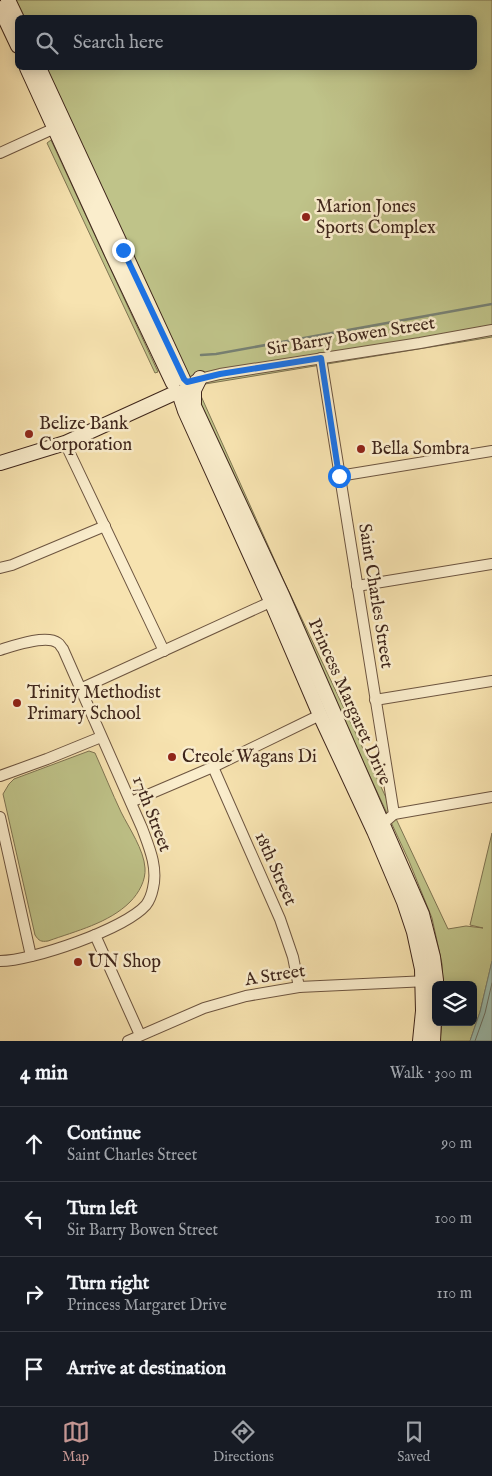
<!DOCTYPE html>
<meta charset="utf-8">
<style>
:root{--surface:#171b24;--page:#20242c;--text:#f1f3f6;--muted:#9ea1a6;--line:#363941;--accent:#c59692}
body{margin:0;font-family:"IM FELL English",serif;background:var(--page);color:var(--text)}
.controls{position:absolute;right:15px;bottom:15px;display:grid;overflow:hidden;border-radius:8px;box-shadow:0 2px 12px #0003}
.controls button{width:45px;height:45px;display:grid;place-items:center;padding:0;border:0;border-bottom:1px solid var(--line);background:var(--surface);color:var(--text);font:25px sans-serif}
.stop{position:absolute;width:15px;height:15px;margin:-11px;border:4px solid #1a73e8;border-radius:50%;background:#fff}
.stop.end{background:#1a73e8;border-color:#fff;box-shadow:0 1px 5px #0008}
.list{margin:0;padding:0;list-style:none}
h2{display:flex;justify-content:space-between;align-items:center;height:65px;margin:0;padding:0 20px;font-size:21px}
h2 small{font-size:16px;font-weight:400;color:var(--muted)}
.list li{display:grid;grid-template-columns:32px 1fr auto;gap:15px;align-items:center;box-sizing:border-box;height:75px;padding:0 20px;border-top:1px solid var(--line)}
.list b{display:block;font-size:19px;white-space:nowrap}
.list p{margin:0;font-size:16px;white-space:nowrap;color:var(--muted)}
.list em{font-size:16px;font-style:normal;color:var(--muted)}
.icon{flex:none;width:28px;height:28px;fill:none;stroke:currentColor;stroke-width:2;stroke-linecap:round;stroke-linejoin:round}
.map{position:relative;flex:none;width:492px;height:1041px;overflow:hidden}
.search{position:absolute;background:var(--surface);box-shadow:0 2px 12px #0003;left:15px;right:15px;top:15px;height:55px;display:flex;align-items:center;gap:12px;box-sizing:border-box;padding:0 18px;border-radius:8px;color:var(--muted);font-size:19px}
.sheet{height:365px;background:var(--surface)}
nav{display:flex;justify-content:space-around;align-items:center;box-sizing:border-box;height:70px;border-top:1px solid var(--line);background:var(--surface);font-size:14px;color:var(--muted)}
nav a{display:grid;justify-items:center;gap:2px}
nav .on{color:var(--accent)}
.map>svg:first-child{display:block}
.green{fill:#bfc389;stroke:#7f7452}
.water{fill:#9dbeaf;stroke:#778174}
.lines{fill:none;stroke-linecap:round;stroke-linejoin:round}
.shore{stroke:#6e7265;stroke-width:1}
.stream{stroke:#778174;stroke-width:2.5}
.street-casing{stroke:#6d5540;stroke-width:12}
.secondary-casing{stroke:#3f261b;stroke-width:16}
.street{stroke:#faedcc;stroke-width:10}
.secondary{stroke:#faedcc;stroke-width:14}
.route{stroke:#1a73e8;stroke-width:6}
.poi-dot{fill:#8f2418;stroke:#faedcc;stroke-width:2}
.labels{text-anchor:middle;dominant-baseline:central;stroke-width:5;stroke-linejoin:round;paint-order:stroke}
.poi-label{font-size:18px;fill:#3f261b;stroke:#faedcc;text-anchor:start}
.street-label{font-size:18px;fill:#3f261b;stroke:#faedcc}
</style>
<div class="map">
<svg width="492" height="1041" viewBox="0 0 492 1041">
<rect width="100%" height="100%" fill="#f7e3b0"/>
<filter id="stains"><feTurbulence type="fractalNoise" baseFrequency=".004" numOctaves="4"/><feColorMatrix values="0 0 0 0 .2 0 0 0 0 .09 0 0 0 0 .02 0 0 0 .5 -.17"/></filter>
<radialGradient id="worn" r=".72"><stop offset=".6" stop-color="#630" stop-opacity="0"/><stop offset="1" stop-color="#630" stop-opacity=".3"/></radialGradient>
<g class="green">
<path d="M15,0h477v337l-287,47 -4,6v6l83,185 164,348 18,-3 17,2 -13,-3 22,-92v128l-12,51 -10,29h-30l2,-19h31v-37h-30l-1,-21 -10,-46 -23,-57 -206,-446 -157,-347h428v-50h-451z"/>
<path d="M51,140l107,232 -3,1 -108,-230z"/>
<path d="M89,751l6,2c9,20 17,40 26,59 8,16 23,38 24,56 1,12 -6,25 -15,34 -21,21 -54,29 -82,39 -7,1 -9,0 -13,-6l-32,-141 6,-10 5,-5z"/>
</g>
<path class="water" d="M492,961v80h-22l10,-29z"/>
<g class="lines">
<path class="shore" d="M475,1041l10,-28 7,-30"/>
<path class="stream" d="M201,355l15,-1 276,-50"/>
<defs>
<g id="street">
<path d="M0,153l55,-25"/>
<path d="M321,358l73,456 -16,14"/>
<path d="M195,380l25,-6 200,-31 72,-13"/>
<path d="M65,443l99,208"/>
<path d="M339,476l153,-25"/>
<path d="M0,568l12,-3 93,-39"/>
<path d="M357,586l135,-22"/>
<path d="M0,650c13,-4 46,-16 58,-7 2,1 3,4 5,6l79,179c7,19 16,39 11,60 -1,5 -4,13 -7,17 -21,24 -114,56 -146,56"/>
<path d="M80,689l197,-90"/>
<path d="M375,700l117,-19"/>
<path d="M213,767l67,152 13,38 6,30"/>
<path d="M0,776l47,-17 54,-22"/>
<path d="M131,802l82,-35 107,-52"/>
<path d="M394,814l98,-17"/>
<path d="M0,817l31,139"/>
<path d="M95,935l45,100"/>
<path d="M128,1041l76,-33 42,-12 53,-9 129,-6"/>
</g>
<g id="secondary">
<path d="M8,0l10,21"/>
<path d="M0,8l18,38"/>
<path d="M27,68l85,186 61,129"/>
<path d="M39,68l144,311"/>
<path d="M186,389l97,208 139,317 11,43 3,23 -3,61"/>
<path d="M179,393l6,18 86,190 49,114 54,116 30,71 10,30 8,37 1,42 -3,30"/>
<path d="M194,403v-13l6,-12"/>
<path d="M0,463l65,-20 112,-51"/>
</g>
</defs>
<use href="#street" class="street-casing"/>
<use href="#secondary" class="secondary-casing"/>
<use href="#street" class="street"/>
<use href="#secondary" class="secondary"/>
</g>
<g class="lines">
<path class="route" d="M123,250l61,129 3,3 33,-8 101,-16 18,118"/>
</g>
<g class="poi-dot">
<circle cx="306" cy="217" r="5"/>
<circle cx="29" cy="434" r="5"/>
<circle cx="361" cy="449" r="5"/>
<circle cx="17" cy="703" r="5"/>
<circle cx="172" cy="757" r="5"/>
<circle cx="78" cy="962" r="5"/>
</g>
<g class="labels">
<g class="poi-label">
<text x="316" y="207">Marion Jones<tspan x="316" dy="21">Sports Complex</tspan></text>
<text x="39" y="424">Belize Bank<tspan x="39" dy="21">Corporation</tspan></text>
<text x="371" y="449">Bella Sombra</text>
<text x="27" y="693">Trinity Methodist<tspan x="27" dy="21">Primary School</tspan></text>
<text x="182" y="757">Creole Wagans Di</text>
<text x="88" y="962">UN Shop</text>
</g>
<g class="street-label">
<text transform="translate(351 337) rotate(-9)">Sir Barry Bowen Street</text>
<text transform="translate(375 596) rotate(81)">Saint Charles Street</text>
<text transform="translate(349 702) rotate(66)">Princess Margaret Drive</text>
<text transform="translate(151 814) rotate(69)">17th Street</text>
<text transform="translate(275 869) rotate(66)">18th Street</text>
<text transform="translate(275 976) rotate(-9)">A Street</text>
</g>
</g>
<rect width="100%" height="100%" filter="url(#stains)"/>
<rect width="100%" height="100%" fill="url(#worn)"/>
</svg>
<div class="controls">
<button><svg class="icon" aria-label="layers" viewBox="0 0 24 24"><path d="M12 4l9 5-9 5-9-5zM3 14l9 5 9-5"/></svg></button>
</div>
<div class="stop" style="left:339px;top:476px"></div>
<div class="stop end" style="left:123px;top:250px"></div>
<div class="search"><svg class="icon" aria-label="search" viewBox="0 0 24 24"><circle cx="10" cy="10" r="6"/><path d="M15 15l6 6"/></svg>Search here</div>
</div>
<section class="sheet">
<h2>4 min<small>Walk · 300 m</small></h2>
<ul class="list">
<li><svg class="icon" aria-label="ahead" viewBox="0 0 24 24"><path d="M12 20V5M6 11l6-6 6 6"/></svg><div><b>Continue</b><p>Saint Charles Street</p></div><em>90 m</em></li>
<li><svg class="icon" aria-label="left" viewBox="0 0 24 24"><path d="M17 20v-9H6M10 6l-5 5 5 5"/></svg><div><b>Turn left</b><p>Sir Barry Bowen Street</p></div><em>100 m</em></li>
<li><svg class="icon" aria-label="right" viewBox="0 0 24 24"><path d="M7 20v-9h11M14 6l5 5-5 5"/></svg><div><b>Turn right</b><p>Princess Margaret Drive</p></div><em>110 m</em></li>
<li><svg class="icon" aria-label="arrive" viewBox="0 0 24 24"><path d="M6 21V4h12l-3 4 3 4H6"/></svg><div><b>Arrive at destination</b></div></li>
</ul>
</section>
<nav>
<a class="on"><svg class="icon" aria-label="map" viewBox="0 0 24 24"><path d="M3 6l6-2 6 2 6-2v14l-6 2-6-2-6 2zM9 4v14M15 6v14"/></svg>Map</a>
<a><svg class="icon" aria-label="directions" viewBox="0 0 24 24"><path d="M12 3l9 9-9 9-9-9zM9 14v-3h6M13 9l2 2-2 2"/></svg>Directions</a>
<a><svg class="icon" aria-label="saved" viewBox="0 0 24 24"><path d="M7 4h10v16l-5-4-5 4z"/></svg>Saved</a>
</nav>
